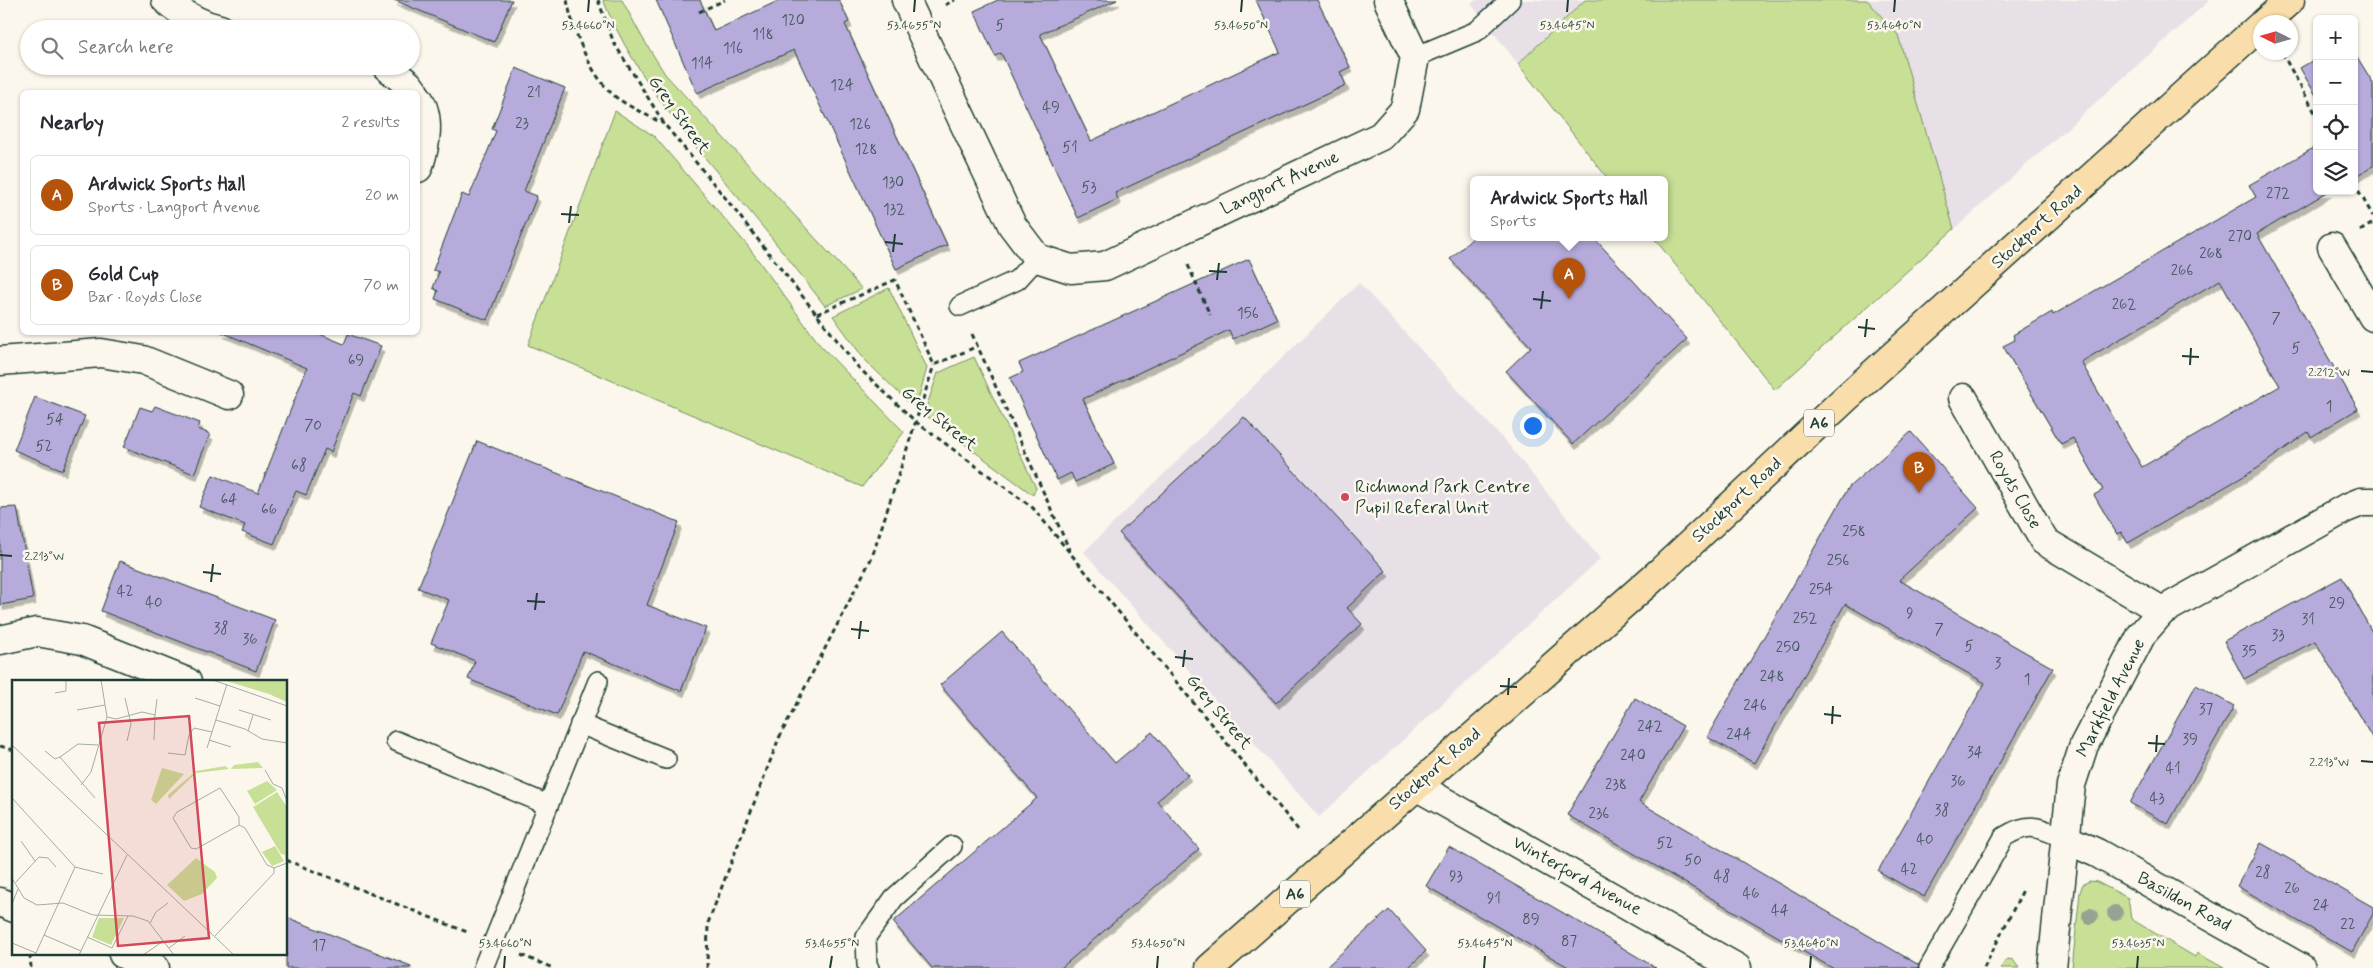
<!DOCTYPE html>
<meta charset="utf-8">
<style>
:root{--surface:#fff;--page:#f2f2f3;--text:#2b2b33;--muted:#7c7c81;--line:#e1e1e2;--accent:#b45309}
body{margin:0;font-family:Mynerve,sans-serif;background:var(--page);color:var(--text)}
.controls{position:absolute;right:15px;top:15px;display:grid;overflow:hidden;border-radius:8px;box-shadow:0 1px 4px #0004}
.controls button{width:45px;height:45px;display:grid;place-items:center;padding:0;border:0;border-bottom:1px solid var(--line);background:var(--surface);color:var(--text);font:25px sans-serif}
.compass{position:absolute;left:2253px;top:15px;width:45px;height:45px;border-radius:50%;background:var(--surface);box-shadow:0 1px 4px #0004;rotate:275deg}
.you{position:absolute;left:1532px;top:425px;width:18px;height:18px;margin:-12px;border:4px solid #fff;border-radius:50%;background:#1a73e8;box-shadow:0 0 0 8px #1a73e833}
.badge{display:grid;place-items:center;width:32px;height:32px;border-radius:50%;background:var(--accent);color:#fff;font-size:16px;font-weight:700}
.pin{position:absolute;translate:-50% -41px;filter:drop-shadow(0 1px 2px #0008)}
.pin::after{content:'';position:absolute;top:26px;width:18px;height:15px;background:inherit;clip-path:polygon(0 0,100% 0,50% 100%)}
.popup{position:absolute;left:1470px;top:176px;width:198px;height:65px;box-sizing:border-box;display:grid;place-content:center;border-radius:8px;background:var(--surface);filter:drop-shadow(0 1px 4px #0005);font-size:16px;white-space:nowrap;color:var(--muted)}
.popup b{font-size:19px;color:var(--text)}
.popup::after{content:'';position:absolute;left:50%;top:100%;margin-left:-10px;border:10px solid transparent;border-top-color:var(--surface)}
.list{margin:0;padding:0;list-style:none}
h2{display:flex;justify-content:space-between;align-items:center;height:65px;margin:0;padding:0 20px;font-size:21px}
h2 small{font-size:16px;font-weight:400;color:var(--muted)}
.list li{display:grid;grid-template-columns:32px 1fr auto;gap:15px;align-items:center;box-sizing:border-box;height:80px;margin:0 10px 10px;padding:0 10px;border:1px solid var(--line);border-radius:8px}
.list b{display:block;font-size:19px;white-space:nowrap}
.list p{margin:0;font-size:16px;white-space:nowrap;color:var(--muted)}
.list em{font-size:16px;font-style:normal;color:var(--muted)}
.icon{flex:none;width:28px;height:28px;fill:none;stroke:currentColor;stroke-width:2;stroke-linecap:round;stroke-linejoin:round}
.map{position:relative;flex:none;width:2373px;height:968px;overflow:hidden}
.search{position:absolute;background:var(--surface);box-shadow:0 1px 4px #0004;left:20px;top:20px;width:400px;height:55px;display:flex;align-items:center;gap:12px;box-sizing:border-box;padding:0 18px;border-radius:28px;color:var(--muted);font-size:19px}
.panel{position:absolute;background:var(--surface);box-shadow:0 1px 4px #0004;left:20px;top:90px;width:400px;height:245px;border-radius:8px}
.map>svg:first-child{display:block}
.built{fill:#e7e0e7}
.green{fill:#c8e096;stroke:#748e65}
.building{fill:#b7abdc;stroke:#1f3d34;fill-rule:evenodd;filter:url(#shadow)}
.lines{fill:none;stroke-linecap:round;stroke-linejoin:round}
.service-casing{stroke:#1f3d34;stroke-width:22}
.minor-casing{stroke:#1f3d34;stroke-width:31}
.trunk-casing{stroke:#1f3d34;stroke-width:31}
.path{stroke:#1f3d34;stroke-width:3;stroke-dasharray:5 4;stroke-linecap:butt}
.service{stroke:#fbf7ec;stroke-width:19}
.minor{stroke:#fbf7ec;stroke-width:28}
.trunk{stroke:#f9deab;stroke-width:28}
.tree{fill:#95a392}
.ticks{fill:none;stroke:#1f3d34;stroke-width:2}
.poi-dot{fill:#d1495b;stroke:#fbf7ec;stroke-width:2}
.labels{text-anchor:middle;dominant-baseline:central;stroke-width:5;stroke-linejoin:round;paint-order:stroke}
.number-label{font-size:15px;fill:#45585e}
.shield{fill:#fbf7ec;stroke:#61756b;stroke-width:1}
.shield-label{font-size:16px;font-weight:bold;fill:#1f3d34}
.street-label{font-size:18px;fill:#1f3d34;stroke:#fbf7ec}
.poi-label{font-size:18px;fill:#1f3d34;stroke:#fbf7ec;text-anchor:start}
.inset-road{fill:none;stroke:#a3ada2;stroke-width:1}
.view{fill:#d1495b;fill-opacity:0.15;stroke:#d1495b;stroke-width:2.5}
.inset-edge{fill:none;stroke:#1f3d34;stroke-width:2.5}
.ticks-label{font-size:12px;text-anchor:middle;fill:#1f3d34;stroke:#fbf7ec;stroke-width:5;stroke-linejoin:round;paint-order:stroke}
</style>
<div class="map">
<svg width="2373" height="968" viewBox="0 0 2373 968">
<defs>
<filter id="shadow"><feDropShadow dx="3" dy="5.5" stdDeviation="0" flood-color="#0004"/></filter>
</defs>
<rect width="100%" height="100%" fill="#fbf7ec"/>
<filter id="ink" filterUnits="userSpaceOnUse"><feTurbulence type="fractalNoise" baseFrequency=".02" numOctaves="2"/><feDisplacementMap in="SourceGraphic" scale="10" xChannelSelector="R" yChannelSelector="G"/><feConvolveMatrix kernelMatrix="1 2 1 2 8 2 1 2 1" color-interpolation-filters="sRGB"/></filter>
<g filter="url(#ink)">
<g class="built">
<path d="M1476,0h734l-435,390 -121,-152h10v-58h-55l-138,-176z"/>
<path d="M1359,283l148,160 93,116 -281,258 -235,-265z"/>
</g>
<g class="green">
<path d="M603,0h19l20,37 23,37 197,215 -37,17c-24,-31 -48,-62 -73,-92 -56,-67 -115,-132 -149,-214z"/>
<path d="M1585,0h282l31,35 56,194 -179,161 -121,-152h10v-58h-55l-91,-116z"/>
<path d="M615,111l39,25 93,109 73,100 84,87 -42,55 -334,-142z"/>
<path d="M889,288l38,80 -11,39 -7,-4 -45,-44 -31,-43z"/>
<path d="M974,357l62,131 -3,7 -109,-81 14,-41z"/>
<path d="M2090,881l7,1 31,16 3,21 64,38 2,-4 27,15h-152l8,-76 3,-8z"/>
<path d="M2008,959l5,1 6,8h-19z"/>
</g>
<g class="building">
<path d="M394,0h118l-18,42z"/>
<path d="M656,0h44l14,31 66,-31h59l10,22 -4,2 102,221 -51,24 -102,-219 -97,43z"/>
<path d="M998,0h119l-77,34 51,107 189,-89 -24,-52h61l33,67 -10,5 6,13 -231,108 3,6 -40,19 -77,-165 -6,3 -21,-45z"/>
<path d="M2354,52l19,31v83l-19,11z"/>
<path d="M2317,58v39l-17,-29z"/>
<path d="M516,68l49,20 -41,103 13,5 -50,124 -52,-21 3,-8 -5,-3 6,-16 -6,-2 29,-76 7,3 27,-66 -4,-2z"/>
<path d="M2317,146v45h12l-72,43 101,175 -47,28 -3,-5 -50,36 -130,75 -7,-11 -4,2 -23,-39 9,-5 -30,-52 -12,6 -58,-98 12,-6 -2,-5 39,-23 1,3 203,-118 -7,-12zM2220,280l60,106 -138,81 -61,-105z"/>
<path d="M1474,237l120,1 93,101 -114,105 -67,-73 25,-24 -81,-88z"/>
<path d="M1249,259l28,60 -44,20 -4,-9 -146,69 31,65 -39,18 -4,-9 -14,7 -47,-102 13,-6 -4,-9z"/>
<path d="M221,332h94l29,12 4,-10 33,12 -20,50 -7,-3 -23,59 -6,-3 -19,46 -10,-4 -22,53 -32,-12 3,-7 -46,-18 14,-32 45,18 49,-125z"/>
<path d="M35,397l50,19 -22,54 -49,-20z"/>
<path d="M155,406l45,17 -2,6 12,5 -16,40 -70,-27 16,-40 12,4z"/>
<path d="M1244,417l142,154 -39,37 15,16 -86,79 -157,-170z"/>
<path d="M1911,432l67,76 -79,72 154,88 -129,229 -46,-26 107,-188 -140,-79 -91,159 -47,-26 142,-250z"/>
<path d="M477,441l202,81 -32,83 59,23 -25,63 -98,-40 -26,64 -89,-36 7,-18 -44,-18 18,-43 -31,-12z"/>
<path d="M17,507l16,92 -33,6v-97z"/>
<path d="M120,561l155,59 -19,51 -155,-60z"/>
<path d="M2342,577l31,57v105l-58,-98 -71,38 -20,-38z"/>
<path d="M1002,632l113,131 37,-31 36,43 -31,26 42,48 -138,119h-129l-39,-46 144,-124 -97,-113z"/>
<path d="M2196,685l38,21 -66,118 -38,-21z"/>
<path d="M1635,698l48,28 -44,76 280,163 -1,3h-86l-265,-153z"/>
<path d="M2261,843l112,64v7l-21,38 -115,-66z"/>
<path d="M1449,847l149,86 58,35h-86l-144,-82z"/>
<path d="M1389,910l37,41 -18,17h-83z"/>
<path d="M286,917l125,49v2h-125z"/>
</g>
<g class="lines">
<defs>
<g id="service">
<path d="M1415,57l62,-26 33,-31"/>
<path d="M960,306l57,-26 20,-22"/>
<path d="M580,724l86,35"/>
<path d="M396,741l152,64"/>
<path d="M483,968l115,-287"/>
<path d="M869,968l-2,-3 -1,-28 28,-39 58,-52"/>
<path d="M1929,968l75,-131c27,-17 35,-9 62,2"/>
</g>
<g id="minor">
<path d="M166,0c15,13 34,25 54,29"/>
<path d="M906,0l106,225 25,33 34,11 34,-3 276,-130 24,-27 10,-52 -27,-57"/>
<path d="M386,66l23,19 5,7"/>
<path d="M418,98c13,19 8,48 0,70"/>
<path d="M2332,247l41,70"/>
<path d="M0,361l101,-8 42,7 86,35"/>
<path d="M1963,398l81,143 118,70"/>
<path d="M0,640l37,-8 45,8 105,42"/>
<path d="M1416,786l321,182"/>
<path d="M2066,839l31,14 204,115"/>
<path d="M0,902l14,6"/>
<path d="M123,954l32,14"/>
<path d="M2052,968l19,-183 13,-40 58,-111 20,-23 184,-103 15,-6h12"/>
</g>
<g id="trunk">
<path d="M2265,22l25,-22"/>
<path d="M1210,968l451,-397 185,-173 414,-372"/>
</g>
</defs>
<use href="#service" class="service-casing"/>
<use href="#minor" class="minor-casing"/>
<use href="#trunk" class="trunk-casing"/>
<g class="path">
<path d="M567,0c6,31 24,78 50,98 14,10 32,18 47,26"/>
<path d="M598,0l16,43 51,82 58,70 135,172 58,55 117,86 267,324"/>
<path d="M945,5l10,-5"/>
<path d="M699,12l26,-12"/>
<path d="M2282,53l35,63"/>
<path d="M2354,183l19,33"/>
<path d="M2360,231l13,-8"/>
<path d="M1188,265l22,50"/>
<path d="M817,314l78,-34 39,85 44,-19"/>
<path d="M972,334l98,217"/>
<path d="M0,746l14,4"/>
<path d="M286,860l181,72"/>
<path d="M30,954l1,14"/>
<path d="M521,955l32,13"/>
<path d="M707,968l1,-45 71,-185 93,-181 62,-192"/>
<path d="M1984,968l40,-80"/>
</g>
<use href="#service" class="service"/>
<use href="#minor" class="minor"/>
<use href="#trunk" class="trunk"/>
</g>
<g class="tree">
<circle cx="2115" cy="913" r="8"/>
<circle cx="2090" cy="916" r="8"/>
</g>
</g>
<path class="ticks" d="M588,12l1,-12M914,12l1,-12M1241,12l1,-12M1567,12l1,-12M1894,12l1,-12M561,214l18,1M569,223l2,-17M885,242l18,2M893,252l2,-18M1209,271l18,1M1217,280l2,-17M1533,299l18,2M1541,309l2,-18M1858,327l17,2M1865,337l2,-18M2182,356l17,1M2190,365l1,-17M2361,371l12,1M0,555l12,1M203,572l18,2M211,582l2,-18M527,601l18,1M535,610l2,-17M851,629l18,2M859,639l2,-18M1175,657l18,2M1183,667l2,-17M1500,686l17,1M1508,695l1,-17M1824,714l17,2M1832,724l1,-18M2148,743l17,1M2156,752l1,-17M2361,761l12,1M504,968l1,-12M830,968l2,-12M1157,968l1,-12M1484,968l1,-12M1810,968l1,-12M2137,968l1,-12"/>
<circle class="poi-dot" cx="1345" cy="497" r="5"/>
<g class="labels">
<g class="number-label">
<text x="793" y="21">120</text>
<text x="1000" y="26">5</text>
<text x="763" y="35">118</text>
<text x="733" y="49">116</text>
<text x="702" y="64">114</text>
<text x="842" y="86">124</text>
<text x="534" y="93">21</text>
<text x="1051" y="108">49</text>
<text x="522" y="124">23</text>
<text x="860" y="125">126</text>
<text x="1070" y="148">51</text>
<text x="866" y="150">128</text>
<text x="893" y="183">130</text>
<text x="1089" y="188">53</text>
<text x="2278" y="194">272</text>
<text x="894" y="210">132</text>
<text x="2240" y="237">270</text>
<text x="2211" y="254">268</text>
<text x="2182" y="271">266</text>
<text x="2124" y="305">262</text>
<text x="1248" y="314">156</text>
<text x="2276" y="319">7</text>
<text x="2296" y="349">5</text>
<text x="356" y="361">69</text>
<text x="2329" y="407">1</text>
<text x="55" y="420">54</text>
<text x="313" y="426">70</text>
<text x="44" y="447">52</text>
<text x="299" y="466">68</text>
<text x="229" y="500">64</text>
<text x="269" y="510">66</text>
<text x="1854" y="532">258</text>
<text x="1838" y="561">256</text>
<text x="1821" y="590">254</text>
<text x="125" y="592">42</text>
<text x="154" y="603">40</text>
<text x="2337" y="604">29</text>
<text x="1910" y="614">9</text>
<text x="1805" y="619">252</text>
<text x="2308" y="620">31</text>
<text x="221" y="629">38</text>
<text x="1939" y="630">7</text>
<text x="2278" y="636">33</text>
<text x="250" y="640">36</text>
<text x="1969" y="647">5</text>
<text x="1788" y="648">250</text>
<text x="2249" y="652">35</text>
<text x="1998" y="664">3</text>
<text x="1772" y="677">248</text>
<text x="2027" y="680">1</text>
<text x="1755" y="706">246</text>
<text x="2206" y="710">37</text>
<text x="1650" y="727">242</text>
<text x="1739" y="735">244</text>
<text x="2190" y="740">39</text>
<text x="1975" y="753">34</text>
<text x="1633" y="756">240</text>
<text x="2173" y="769">41</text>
<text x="1958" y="782">36</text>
<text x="1616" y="785">238</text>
<text x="2157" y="799">43</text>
<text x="1942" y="811">38</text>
<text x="1599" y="814">236</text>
<text x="1925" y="840">40</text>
<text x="1665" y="844">52</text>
<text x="1693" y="861">50</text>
<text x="1909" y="870">42</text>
<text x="2263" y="873">28</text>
<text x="1456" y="877">93</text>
<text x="1722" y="877">48</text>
<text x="2292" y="889">26</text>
<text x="1751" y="894">46</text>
<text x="1494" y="899">91</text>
<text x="2321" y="906">24</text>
<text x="1780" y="911">44</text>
<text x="1531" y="920">89</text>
<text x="2348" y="925">22</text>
<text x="1569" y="942">87</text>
<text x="319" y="946">17</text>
</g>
<g class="shield">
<rect x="1804" y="409.5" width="30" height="27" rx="4"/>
<rect x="1280" y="880.5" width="30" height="27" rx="4"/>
</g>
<g class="shield-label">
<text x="1819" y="423">A6</text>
<text x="1295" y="894">A6</text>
</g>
<g class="street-label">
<text transform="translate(679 115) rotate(54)">Grey Street</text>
<text transform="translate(1280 183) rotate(-25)">Langport Avenue</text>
<text transform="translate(2037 227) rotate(-42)">Stockport Road</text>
<text transform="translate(939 419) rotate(39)">Grey Street</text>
<text transform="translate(2015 490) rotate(60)">Royds Close</text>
<text transform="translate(1737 500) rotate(-43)">Stockport Road</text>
<text transform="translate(2111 698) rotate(-63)">Markfield Avenue</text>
<text transform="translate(1219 712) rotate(50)">Grey Street</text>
<text transform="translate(1435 769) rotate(-41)">Stockport Road</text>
<text transform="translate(1577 876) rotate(29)">Winterford Avenue</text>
<text transform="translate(2184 902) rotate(29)">Basildon Road</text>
</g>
<g class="poi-label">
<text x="1355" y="487">Richmond Park Centre<tspan x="1355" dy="21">Pupil Referal Unit</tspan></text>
</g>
</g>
<g transform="translate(12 680)">
<rect width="275" height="275" fill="#fbf7ec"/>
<path d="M211,0h64v22l-18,-8zM246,82l5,6 -32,1 3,-4zM213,86l4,3 -33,4 -27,26 -1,-4 28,-24zM150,88l22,6 -28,30 -5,-4zM255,101l10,9 -22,14 -8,-13zM265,112l10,15v52l-2,1v-5l-4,-1 -28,-47zM263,166l9,15 -12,5 -10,-14zM184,178l19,14 2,6 -15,16 -18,7 -17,-16zM87,238h25l-13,27 -19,-8z" fill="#c8e096"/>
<path class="inset-road" d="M201,0l74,26M43,13l11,-2v-11M113,18l6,26 -4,17M183,18l25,8M65,30l28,-5M227,30l32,10M95,37l9,2 26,-7 13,3 2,-16M204,40l29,9 17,10 25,4M236,51l5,-16M142,60l1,-25M197,60l22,7M0,65l222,210M195,68l20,-64M33,71l10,8 5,-2 35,41M156,73l17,2 4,-20 5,-7 18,4M48,77l18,-13 20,1M253,90l8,14 9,4 5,13M69,105l10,-13 16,-55 -6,-37M0,118l63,69M227,145v-8l-19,-29 -43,24 -4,6 18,30 5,1 43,-24 6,3 22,37 7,3 13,-5M9,161l14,20M63,187l28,7M0,198l12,20 13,7 26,-2 30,12 40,1 15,5 26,34M4,202l23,-25 9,1 8,9M0,224l6,-15M138,243l6,-11 12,-9M32,255l37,16M203,256l59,-63v-5M75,257l25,11 16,-32M0,263l24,10M157,268l16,-12M23,275l40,-88M67,275l48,-100M131,275l19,-13"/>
<path class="view" d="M177,36l20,222 -91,8 -19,-223z"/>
<rect width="275" height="275" class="inset-edge"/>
</g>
<g class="ticks-label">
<text x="588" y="29">53.4660°N</text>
<text x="914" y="29">53.4655°N</text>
<text x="1241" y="29">53.4650°N</text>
<text x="1567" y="29">53.4645°N</text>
<text x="1894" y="29">53.4640°N</text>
<text x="2329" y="376">2.212°W</text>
<text x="44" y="560">2.213°W</text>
<text x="2329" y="766">2.213°W</text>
<text x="505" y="947">53.4660°N</text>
<text x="832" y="947">53.4655°N</text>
<text x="1158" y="947">53.4650°N</text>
<text x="1485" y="947">53.4645°N</text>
<text x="1811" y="947">53.4640°N</text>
<text x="2138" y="947">53.4635°N</text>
</g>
</svg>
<div class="controls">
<button>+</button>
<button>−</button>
<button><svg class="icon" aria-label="locate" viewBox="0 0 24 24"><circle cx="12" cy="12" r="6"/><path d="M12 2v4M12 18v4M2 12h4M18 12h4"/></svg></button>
<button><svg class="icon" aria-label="layers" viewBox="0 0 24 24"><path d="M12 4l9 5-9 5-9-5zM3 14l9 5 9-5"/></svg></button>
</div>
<svg class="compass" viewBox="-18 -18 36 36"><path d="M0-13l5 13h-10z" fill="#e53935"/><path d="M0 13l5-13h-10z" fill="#7c7c81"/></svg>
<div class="you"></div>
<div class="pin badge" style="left:1569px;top:299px">A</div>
<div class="popup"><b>Ardwick Sports Hall</b>Sports</div>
<div class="pin badge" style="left:1919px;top:493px">B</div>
<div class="search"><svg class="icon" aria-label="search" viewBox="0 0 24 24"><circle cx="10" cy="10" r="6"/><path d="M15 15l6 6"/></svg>Search here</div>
<section class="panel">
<h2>Nearby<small>2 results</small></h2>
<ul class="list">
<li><span class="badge">A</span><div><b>Ardwick Sports Hall</b><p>Sports · Langport Avenue</p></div><em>20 m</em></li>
<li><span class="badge">B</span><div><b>Gold Cup</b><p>Bar · Royds Close</p></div><em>70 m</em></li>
</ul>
</section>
</div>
